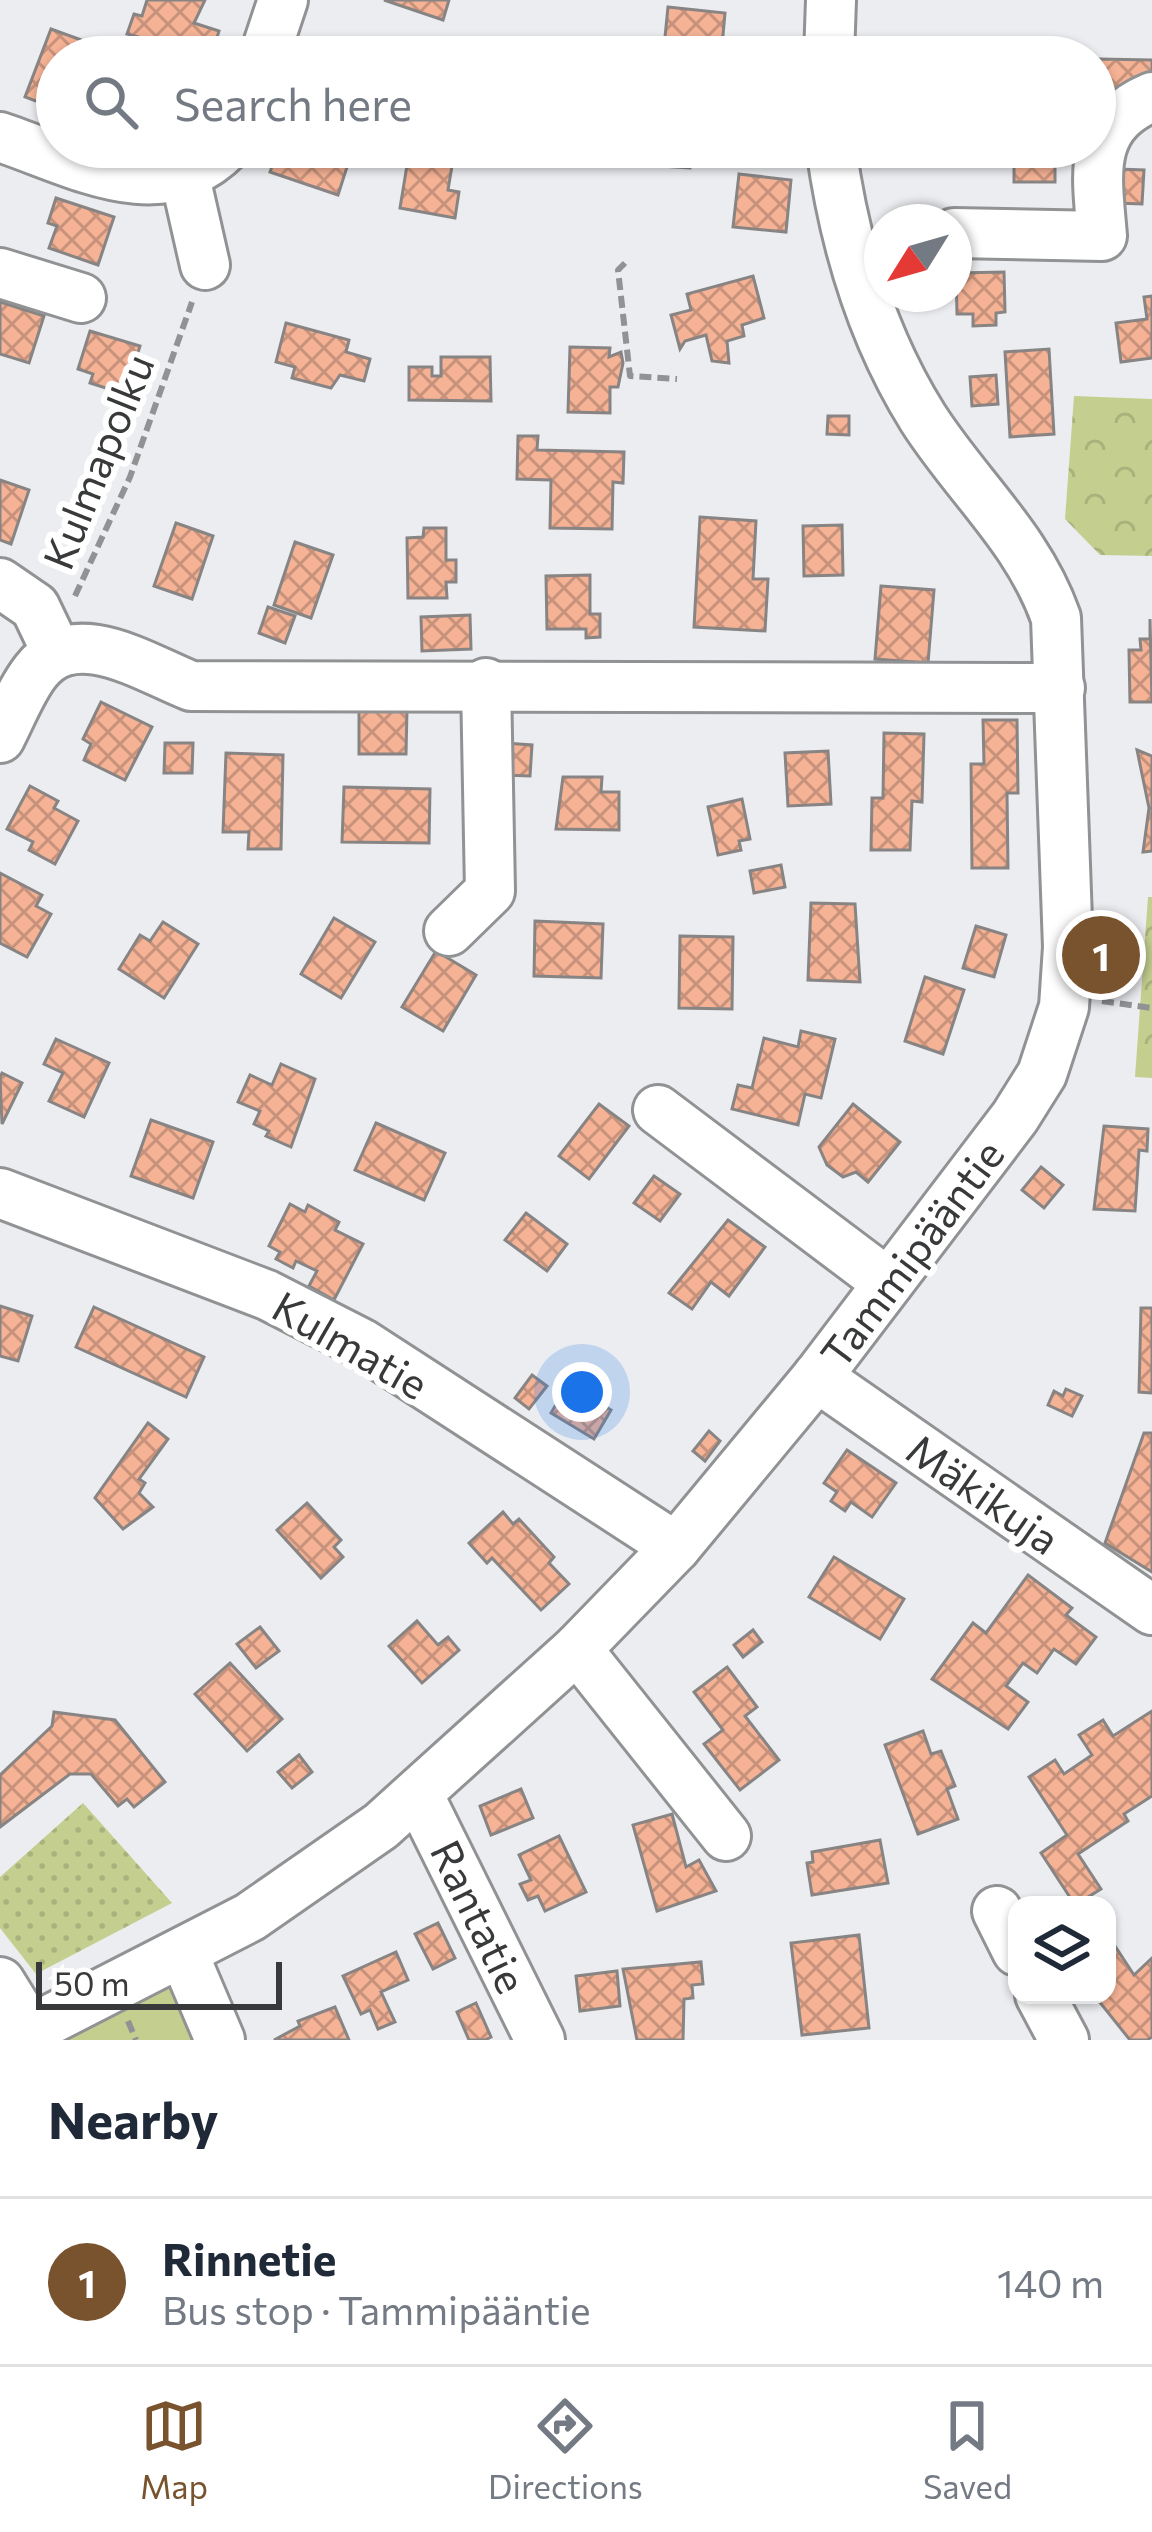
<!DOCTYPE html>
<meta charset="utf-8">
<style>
:root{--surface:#fff;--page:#f6f6f7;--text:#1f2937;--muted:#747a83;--line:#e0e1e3;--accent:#78532e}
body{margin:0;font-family:Commissioner,sans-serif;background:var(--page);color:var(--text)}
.controls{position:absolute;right:36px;bottom:36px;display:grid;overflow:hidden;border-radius:24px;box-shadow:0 3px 9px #0004}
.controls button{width:108px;height:108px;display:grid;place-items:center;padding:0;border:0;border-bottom:3px solid var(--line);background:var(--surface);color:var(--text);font:60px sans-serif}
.compass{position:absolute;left:864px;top:204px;width:108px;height:108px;border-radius:50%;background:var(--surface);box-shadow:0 3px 9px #0004;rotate:233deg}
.scale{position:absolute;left:36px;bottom:30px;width:246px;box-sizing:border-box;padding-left:12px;border:6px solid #38393a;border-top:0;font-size:33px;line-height:42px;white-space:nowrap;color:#38393a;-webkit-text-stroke:9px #fff;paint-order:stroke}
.you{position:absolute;left:582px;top:1392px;width:42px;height:42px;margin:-30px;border:9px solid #fff;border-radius:50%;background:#1a73e8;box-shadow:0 0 0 18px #1a73e833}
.badge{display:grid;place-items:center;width:78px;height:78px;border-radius:50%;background:var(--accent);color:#fff;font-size:39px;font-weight:700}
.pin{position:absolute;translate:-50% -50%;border:6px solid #fff;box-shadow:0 3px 12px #0006}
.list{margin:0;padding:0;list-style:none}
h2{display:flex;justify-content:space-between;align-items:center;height:156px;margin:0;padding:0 48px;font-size:51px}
h2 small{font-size:39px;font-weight:400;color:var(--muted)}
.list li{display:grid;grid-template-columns:78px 1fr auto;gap:36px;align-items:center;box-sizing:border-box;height:168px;padding:0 48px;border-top:3px solid var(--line)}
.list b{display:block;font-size:45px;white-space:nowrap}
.list p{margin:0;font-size:39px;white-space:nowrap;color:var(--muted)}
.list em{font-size:39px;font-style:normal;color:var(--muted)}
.icon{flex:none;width:66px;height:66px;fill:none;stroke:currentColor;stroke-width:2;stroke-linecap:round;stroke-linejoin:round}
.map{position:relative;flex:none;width:1152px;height:2040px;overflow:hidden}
.search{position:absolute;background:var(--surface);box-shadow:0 3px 9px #0004;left:36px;right:36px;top:36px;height:132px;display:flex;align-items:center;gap:30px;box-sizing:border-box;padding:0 42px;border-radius:66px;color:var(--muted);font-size:45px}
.sheet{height:324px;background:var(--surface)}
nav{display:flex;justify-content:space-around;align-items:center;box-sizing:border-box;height:168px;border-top:3px solid var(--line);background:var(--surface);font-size:33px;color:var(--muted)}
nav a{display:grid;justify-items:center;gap:6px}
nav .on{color:var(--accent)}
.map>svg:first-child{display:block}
.grass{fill:url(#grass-dots)}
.forest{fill:url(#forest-crowns)}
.park{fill:#c4cf8f}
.building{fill:url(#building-cross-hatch);stroke:#878483;stroke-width:3}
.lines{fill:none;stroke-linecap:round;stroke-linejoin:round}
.minor-casing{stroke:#919294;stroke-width:54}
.path{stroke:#919294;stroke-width:6;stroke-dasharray:12 6;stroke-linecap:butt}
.minor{stroke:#fff;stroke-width:48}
.labels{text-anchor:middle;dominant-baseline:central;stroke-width:12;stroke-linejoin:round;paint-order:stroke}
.street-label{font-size:42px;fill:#38393a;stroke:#fff}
</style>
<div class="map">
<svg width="1152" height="2040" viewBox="0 0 1152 2040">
<defs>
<pattern id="grass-dots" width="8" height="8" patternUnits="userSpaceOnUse" patternTransform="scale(3)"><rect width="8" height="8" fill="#c4cf8f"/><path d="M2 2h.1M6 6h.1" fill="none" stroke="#a9b27c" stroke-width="1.8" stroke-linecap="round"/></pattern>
<pattern id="forest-crowns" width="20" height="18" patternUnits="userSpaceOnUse" patternTransform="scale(3)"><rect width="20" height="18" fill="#c4cf8f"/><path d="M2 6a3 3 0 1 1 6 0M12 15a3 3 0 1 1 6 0" fill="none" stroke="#a9b27c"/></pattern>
<pattern id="building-cross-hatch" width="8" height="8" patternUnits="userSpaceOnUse" patternTransform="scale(3)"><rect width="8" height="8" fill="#f5b295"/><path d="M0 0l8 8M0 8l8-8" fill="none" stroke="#c7927b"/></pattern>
</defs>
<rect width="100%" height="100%" fill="#ecedf0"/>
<path class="grass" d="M83,1803l89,100 -136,71 -36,-46v-51z"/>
<g class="forest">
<path d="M1074,396l78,3v157l-52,-1 -35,-36z"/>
<path d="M1148,897h4v181l-17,-1z"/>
</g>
<path class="park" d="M149,1983l22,5 29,52h-138z"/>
<g class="building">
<path d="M147,0h58l-11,23 25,8 -8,26 -84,-23 7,-20 8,2z"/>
<path d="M384,0h65l-6,20z"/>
<path d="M668,7l57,6 -4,44h-58z"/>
<path d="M51,29l44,16 -4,12h-34v52l-32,-12z"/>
<path d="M1099,59l53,1v23l-15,6h-38z"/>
<path d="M279,147h45l-4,11 27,9 -9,28 -68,-23z"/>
<path d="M410,147h57l-2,9 -11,-2 -6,36 11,2 -4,26 -55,-10z"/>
<path d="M692,147l-2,21 -45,-3 1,-14 -26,-2z"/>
<rect x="1014" y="147" width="41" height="35"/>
<path d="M1117,169l27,1 -2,34 -27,-1z"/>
<path d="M739,174l52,6 -5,52 -53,-5z"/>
<path d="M56,198l58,19 -16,48 -49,-17 8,-22 -9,-3z"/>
<path d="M1004,272l1,40 -9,1v12l-23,1v-12h-16l-1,-41z"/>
<path d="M753,276l11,42 -22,7 2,11 -17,5 2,22 -17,-2 -6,-26 -21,6 -5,8 -9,-34 20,-5 -4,-16z"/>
<path d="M1152,296v62l-31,4 -5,-39 31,-4 -3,-22z"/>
<path d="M0,302l44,14 -15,47 -29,-9z"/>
<path d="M286,323l63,17 -3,12 24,7 -6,22 -24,-6 -9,13 -39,-10 3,-11 -19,-5z"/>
<path d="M90,331l50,15 -15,48 -35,-11 3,-9 -15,-5z"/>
<path d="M570,347l40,1 -1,9 12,-5 2,11 -5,24h-8v26l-42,-1z"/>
<path d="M1049,349l5,85 -44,3 -5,-85z"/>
<path d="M441,357h49l1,44 -82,-1v-33h23v9h9z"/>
<path d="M996,375l2,29 -26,2 -2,-29z"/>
<path d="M828,416h21v19l-22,-1z"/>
<path d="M518,436h20l-1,14 87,2 -1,31 -10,-1 -1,47 -62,-1 1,-48 -34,-1z"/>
<path d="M0,480l29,10 -18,54 -11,-4z"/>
<path d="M700,517l56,4 -3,58h15l-3,52 -71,-4z"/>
<path d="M176,523l37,13 -21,63 -38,-13z"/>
<path d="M842,525l1,50 -39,1 -1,-50z"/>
<path d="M424,528h22v32h10v22h-10l1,16h-39l-1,-60 16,-1z"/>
<path d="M295,542l38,13 -22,63 -37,-13z"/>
<path d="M590,575v39h10v23l-14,1v-9h-39l-1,-53z"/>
<path d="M881,586l53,4 -6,73 -53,-4z"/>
<path d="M268,607l27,9 -10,27 -26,-10z"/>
<path d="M470,615l1,34 -49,2 -1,-34z"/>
<path d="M1150,619l2,83h-22l-1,-52h12l-1,-11h10z"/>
<path d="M101,702l51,25 -27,53 -41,-20 7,-16 -8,-5z"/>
<path d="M359,709l48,1 -1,44h-47z"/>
<path d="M983,720h34l1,73h-11l1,75h-36l-1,-104h13z"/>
<path d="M884,733l40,1 -2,68 -10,-1 -2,49h-39l1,-52h11z"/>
<path d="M165,743h28l-1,30h-28z"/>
<path d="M506,743l26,2 -2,31 -26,-1z"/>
<path d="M1137,750l15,6v95l-9,1 6,-44z"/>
<path d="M828,751l3,53 -43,2 -3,-53z"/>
<path d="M226,753l57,2 -2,94h-33l1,-17h-26z"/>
<path d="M563,777h39l-1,15h18v38l-63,-1z"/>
<path d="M30,786l28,15 -4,7 24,13 -23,43 -26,-14 4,-8 -26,-13z"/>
<path d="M344,787l86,2 -1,54 -87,-1z"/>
<path d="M742,799l8,40 -11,2 2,9 -23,5 -10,-48z"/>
<path d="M781,865l4,22 -31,6 -4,-22z"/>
<path d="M0,873l42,22 -6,11 15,8 -24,43 -27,-14z"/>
<path d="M811,903l44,1 5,78 -52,-2z"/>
<path d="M334,918l41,24 -34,56 -40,-24z"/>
<path d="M535,921l68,3 -2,54 -67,-2z"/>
<path d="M163,922l35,22 -34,54 -45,-29 21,-34 10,6z"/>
<path d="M976,926l30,9 -12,42 -31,-9z"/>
<path d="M680,936l53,1 -1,72 -53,-1z"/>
<path d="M436,951l40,24 -33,56 -41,-24z"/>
<path d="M925,977l39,13 -21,64 -38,-13z"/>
<path d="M801,1031l34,8 -14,59 -16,-4 -7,31 -66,-16 6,-24 14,3 12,-50 34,9z"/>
<path d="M56,1039l53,24 -25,54 -35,-16 14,-28 -19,-9z"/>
<path d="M281,1064l34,15 -24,68 -25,-11 3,-5 -15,-7 6,-13 -22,-9 12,-27 22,10z"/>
<path d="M2,1073l20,10 -20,41 -2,-47z"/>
<path d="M599,1104l30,22 -40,53 -30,-23z"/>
<path d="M853,1104l47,38 -32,40 -12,-10 -13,5 -16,-12 -8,-18z"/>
<path d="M151,1120l62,22 -20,56 -62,-22z"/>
<path d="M376,1123l69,30 -21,47 -69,-30z"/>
<path d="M1104,1126l44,3 -1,22 -8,-1 -4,61 -41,-2z"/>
<path d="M1041,1167l22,18 -19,23 -22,-18z"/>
<path d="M654,1176l26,18 -20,27 -26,-18z"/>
<path d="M290,1204l15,8 3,-7 31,17 -4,8 28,14 -29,56 -25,-14 8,-15 -21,-10 -3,7 -17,-9 4,-7 -11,-6z"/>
<path d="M526,1213l41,31 -20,27 -42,-31z"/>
<path d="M728,1220l37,27 -36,49 -18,-14 -19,27 -23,-16z"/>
<path d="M0,1306l32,10 -14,45 -18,-5z"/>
<path d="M94,1307l110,50 -18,40 -110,-50z"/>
<path d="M1141,1308h11v85l-13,-1z"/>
<path d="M532,1375l15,11 -18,23 -14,-11z"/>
<path d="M568,1384l43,26 -17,29 -43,-26z"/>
<path d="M1066,1389l16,7 -10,20 -24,-11 6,-14 9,5z"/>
<path d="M148,1423l20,16 -29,40 6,4 -6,10 14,14 -30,22 -28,-31z"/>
<path d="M709,1431l11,10 -15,20 -12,-10z"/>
<path d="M1144,1433h8v139l-47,-29z"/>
<path d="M847,1450l49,33 -24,34 -21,-15 -6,9 -14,-10 6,-9 -13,-9z"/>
<path d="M307,1503l34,37 -7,7 9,10 -22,21 -44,-48z"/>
<path d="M503,1512l10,12 6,-5 35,38 -5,6 20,21 -28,26 -49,-52 -5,5 -18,-20z"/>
<path d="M834,1557l70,42 -24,40 -71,-42z"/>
<path d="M1028,1575l44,33 -6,7 30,22 -20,27 -22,-15 -17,24 -14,-10 -17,23 22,16 -20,27 -76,-50 41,-56 13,10z"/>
<path d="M417,1621l21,24 10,-8 11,13 -37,33 -33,-37z"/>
<path d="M260,1627l19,24 -23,17 -19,-24z"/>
<path d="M753,1630l9,12 -19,15 -9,-12z"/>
<path d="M230,1663l52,56 -35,32 -52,-57z"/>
<path d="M727,1667l30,40 -12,9 34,44 -39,30 -36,-46 19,-14 -29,-38z"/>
<path d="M1152,1711v85l-28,18 4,7 -50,33 23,35 -26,16 -34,-52 26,-18 -38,-58 26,-17 9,14 28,-19 -13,-20 24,-15 10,16z"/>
<path d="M54,1712l61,8 50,62 -31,25 -7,-8 -9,7 -27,-32h-21l-70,53v-52l52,-49z"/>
<path d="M923,1731l8,23 10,-3 14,35 -8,3 11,30 -40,15 -33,-89z"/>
<path d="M299,1755l13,17 -20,16 -14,-16z"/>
<path d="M521,1789l12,29 -42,17 -11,-29z"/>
<path d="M672,1814l14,53 13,-7 17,31 -59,20 -24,-86z"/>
<path d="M559,1836l27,56 -41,19 -7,-15 -10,4 -8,-16 11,-4 -12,-25z"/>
<path d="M880,1840l8,43 -76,12 -5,-32 6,-1 -1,-10z"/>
<path d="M438,1923l17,35 -22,11 -18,-35z"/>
<path d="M859,1935l10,93 -67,7 -11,-92z"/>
<path d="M1115,1946l19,29 18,-17v79l-5,3h-17l-36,-45h13v-43z"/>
<path d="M396,1952l12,28 -27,12 14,30 -17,7 -8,-19 -9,4 -18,-38z"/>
<path d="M701,1962l2,22 -11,1 1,13 -9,1 -1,41h-46l-14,-71z"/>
<path d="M617,1971l3,35 -40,5 -4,-35z"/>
<path d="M476,2003l15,34 -6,3h-16l-12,-28z"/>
<path d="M335,2007l14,33h-75l26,-14 -2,-5z"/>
</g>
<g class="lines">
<defs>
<g id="minor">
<path d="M264,57l19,-57"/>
<path d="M829,57l2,-57"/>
<path d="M0,137c75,25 161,76 226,10"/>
<path d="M185,177l20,88"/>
<path d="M954,233l148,3c-5,-62 -16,-111 50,-139"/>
<path d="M0,273l81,25"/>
<path d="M0,583l35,24 22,46"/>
<path d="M0,738c11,-21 21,-48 36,-67 39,-50 109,-3 155,15l869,2"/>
<path d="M449,931l41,-40 -4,-208"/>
<path d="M658,1110l230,173"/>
<path d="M0,1193l267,102 94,48 315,204"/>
<path d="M817,1377l335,233"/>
<path d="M577,1649l149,187"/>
<path d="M418,1794l122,246"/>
<path d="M997,1911l20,40"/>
<path d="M183,1953l37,87"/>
<path d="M0,1982l36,58"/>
<path d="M1040,1995l24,45"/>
<path d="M10,2040l240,-123 131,-91 196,-177 99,-102 141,-170 198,-260 27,-43 22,-67 4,-60 -12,-329c-28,-80 -89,-131 -133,-200 -52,-83 -79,-175 -92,-271"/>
</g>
</defs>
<use href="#minor" class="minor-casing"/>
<g class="path">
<path d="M625,263l-7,7 12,106 47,3"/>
<path d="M75,596l55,-119 62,-175"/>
<path d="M1102,1001l50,7"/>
<path d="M128,2021l8,19"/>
</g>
<use href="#minor" class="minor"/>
</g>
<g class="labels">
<g class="street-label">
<text transform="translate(97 461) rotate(-68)">Kulmapolku</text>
<text transform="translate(911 1253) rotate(-53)">Tammipääntie</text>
<text transform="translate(351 1344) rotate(30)">Kulmatie</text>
<text transform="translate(984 1493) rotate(35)">Mäkikuja</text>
<text transform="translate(480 1916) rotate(64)">Rantatie</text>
</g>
</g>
</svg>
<div class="controls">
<button><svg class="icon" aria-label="layers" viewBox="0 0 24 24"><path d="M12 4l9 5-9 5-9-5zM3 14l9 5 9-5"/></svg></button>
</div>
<svg class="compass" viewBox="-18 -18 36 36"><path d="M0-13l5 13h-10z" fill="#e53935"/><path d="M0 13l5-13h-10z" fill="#747a83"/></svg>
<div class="scale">50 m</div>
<div class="you"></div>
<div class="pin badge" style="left:1101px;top:955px">1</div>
<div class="search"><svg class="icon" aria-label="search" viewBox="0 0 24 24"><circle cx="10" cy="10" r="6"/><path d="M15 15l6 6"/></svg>Search here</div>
</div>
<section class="sheet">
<h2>Nearby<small></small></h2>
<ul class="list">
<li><span class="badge">1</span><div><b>Rinnetie</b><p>Bus stop · Tammipääntie</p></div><em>140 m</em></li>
</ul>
</section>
<nav>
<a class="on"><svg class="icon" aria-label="map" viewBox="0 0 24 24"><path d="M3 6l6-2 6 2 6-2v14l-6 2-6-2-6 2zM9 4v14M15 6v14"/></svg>Map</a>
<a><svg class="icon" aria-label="directions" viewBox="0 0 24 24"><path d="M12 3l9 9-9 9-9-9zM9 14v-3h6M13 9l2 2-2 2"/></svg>Directions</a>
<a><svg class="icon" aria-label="saved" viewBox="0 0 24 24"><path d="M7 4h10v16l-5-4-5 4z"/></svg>Saved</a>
</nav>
